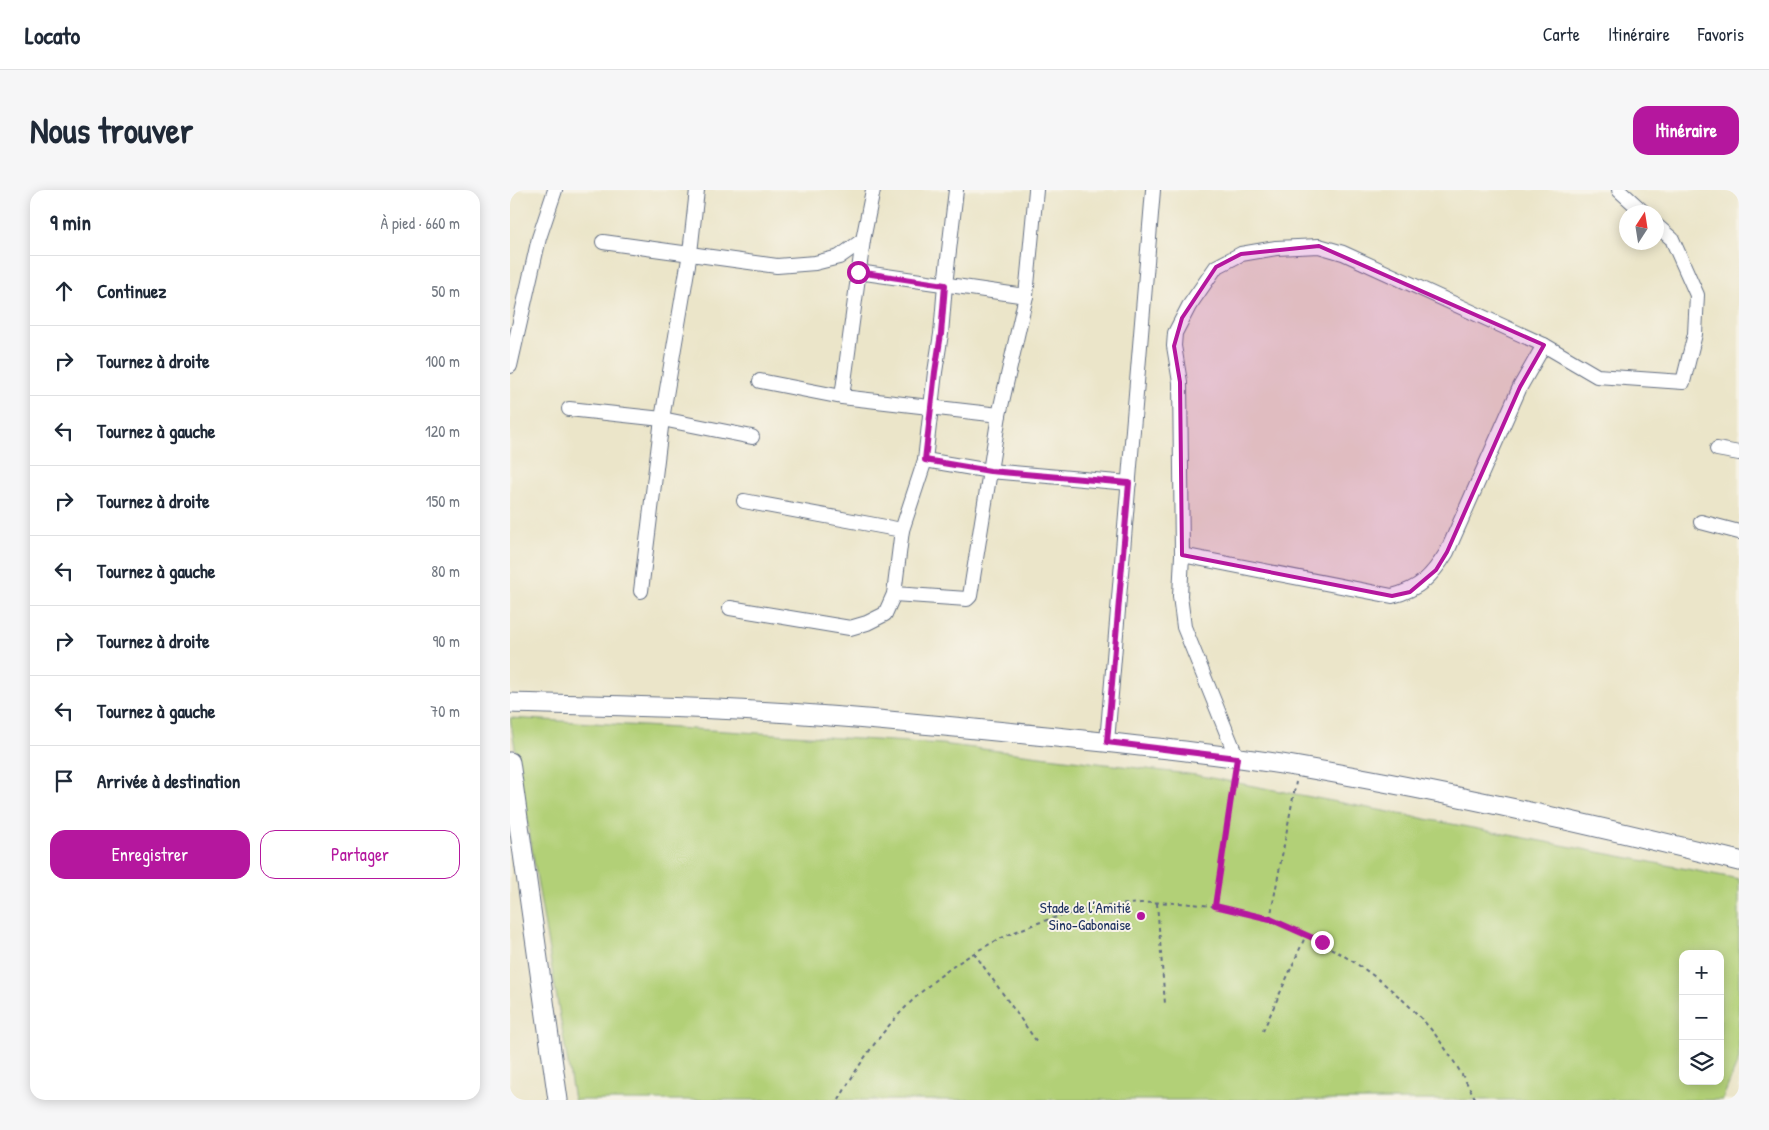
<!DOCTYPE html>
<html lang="fr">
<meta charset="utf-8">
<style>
:root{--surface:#fff;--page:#f6f6f7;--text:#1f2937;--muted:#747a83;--line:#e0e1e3;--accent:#b5179e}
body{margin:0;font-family:"Patrick Hand",sans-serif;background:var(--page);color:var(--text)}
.controls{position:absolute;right:15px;bottom:15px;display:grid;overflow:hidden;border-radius:10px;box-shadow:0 2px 12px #0003}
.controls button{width:45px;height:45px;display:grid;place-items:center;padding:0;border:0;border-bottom:1px solid var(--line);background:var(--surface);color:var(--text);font:25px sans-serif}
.compass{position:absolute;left:1109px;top:15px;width:45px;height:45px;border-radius:50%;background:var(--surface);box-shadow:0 2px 12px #0003;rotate:12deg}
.stop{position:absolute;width:15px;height:15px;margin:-11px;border:4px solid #b5179e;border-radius:50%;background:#fff}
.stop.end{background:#b5179e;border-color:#fff;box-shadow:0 1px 5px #0008}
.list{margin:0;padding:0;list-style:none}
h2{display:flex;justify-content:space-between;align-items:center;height:65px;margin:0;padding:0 20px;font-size:21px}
h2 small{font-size:16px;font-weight:400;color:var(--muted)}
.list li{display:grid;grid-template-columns:32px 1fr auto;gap:15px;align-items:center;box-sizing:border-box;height:70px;padding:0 20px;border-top:1px solid var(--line)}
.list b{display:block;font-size:19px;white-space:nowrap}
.list em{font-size:16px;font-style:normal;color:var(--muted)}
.actions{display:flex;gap:10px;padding:15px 20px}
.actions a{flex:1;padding:11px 0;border:1px solid var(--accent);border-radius:15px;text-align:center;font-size:18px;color:var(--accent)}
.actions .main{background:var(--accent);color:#fff}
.icon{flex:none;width:28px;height:28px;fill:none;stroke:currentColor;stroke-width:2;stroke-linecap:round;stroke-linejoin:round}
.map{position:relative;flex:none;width:1229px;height:910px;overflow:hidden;border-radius:15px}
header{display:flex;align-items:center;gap:30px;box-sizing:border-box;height:70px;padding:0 25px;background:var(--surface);border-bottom:1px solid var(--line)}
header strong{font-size:24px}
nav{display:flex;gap:28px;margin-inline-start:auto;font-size:18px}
.intro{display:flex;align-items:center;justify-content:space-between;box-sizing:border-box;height:120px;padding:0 30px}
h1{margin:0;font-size:35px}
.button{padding:12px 22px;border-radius:15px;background:var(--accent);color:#fff;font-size:18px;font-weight:700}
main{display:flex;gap:30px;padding:0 30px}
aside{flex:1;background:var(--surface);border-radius:15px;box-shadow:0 2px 12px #0003}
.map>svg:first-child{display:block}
.green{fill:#b2d077;stroke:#66806a;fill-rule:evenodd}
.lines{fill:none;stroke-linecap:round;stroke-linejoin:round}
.street-casing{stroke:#646f83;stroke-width:16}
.secondary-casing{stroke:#646f83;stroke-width:21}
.path{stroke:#646f83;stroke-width:2;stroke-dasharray:4 4;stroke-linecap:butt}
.street{stroke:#fff;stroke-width:14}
.secondary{stroke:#fff;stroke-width:19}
.route{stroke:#b5179e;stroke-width:6}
.marked{fill:#b5179e;fill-opacity:0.2;stroke:#b5179e;stroke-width:4;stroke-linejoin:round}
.poi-dot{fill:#b5179e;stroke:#f7f3e8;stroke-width:2}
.labels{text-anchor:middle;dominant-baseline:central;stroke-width:4;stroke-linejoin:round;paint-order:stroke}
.poi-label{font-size:15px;fill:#1b2f5e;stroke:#f7f3e8;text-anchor:end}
</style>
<header>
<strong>Locato</strong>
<nav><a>Carte</a><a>Itinéraire</a><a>Favoris</a></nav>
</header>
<div class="intro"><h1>Nous trouver</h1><a class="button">Itinéraire</a></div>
<main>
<aside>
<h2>9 min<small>À pied · 660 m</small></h2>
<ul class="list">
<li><svg class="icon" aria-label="ahead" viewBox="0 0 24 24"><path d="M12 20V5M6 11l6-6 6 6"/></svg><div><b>Continuez</b></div><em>50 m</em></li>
<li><svg class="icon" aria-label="right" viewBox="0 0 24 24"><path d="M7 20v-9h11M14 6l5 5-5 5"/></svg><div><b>Tournez à droite</b></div><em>100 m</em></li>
<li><svg class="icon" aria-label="left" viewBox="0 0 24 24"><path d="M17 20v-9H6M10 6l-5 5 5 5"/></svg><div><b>Tournez à gauche</b></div><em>120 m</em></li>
<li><svg class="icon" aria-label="right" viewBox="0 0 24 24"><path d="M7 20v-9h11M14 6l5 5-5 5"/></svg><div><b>Tournez à droite</b></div><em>150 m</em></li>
<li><svg class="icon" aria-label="left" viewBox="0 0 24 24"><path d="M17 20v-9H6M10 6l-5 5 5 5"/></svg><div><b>Tournez à gauche</b></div><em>80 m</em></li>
<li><svg class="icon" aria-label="right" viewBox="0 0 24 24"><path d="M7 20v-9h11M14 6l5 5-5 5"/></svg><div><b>Tournez à droite</b></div><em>90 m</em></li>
<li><svg class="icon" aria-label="left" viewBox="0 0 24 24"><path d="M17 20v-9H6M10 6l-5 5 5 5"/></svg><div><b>Tournez à gauche</b></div><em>70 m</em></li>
<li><svg class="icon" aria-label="arrive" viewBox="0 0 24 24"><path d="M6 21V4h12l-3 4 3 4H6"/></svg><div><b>Arrivée à destination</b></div></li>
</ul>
<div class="actions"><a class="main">Enregistrer</a><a>Partager</a></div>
</aside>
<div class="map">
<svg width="1229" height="910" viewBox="0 0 1229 910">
<rect width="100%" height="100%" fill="#f7f3e8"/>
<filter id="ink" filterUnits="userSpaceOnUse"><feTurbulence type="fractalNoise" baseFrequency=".02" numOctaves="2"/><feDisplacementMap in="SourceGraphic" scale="10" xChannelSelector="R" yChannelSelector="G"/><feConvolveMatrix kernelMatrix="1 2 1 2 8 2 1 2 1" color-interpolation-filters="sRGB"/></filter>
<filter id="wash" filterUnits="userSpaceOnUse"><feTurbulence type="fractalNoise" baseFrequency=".0096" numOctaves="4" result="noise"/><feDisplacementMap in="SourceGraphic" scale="20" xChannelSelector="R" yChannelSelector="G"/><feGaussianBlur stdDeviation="1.12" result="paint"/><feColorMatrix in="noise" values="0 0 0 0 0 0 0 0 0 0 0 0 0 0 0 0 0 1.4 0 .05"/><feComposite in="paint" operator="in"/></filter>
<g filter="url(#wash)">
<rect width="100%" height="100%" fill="#ebe5c9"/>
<path class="green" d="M0,528l431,26 255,31 543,104v180l-17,41h-1148zM1173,764h37v127h-37z"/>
</g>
<g filter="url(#ink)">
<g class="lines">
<defs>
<g id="street">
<path d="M1109,0l24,22"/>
<path d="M93,52l174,24 38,-3 24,-6 24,-17"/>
<path d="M348,82l168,24"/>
<path d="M0,176l29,-128 16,-48"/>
<path d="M250,191l82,16 157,18"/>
<path d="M332,207l21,-157 10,-50"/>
<path d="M59,219l93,10 90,18"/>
<path d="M1207,259l22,4"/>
<path d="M415,270l65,11 139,12"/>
<path d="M234,311l158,29"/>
<path d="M1191,332l38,10"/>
<path d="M672,365l210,41c28,-7 40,-20 55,-44l73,-165 24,-42"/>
<path d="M131,401l21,-172 28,-166 7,-63"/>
<path d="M384,404l73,5 3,-3 29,-181 27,-119 10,-106"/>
<path d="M220,418l120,20 17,-5 18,-9 9,-20 8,-64 23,-70 10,-88 6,-38 4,-49 11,-95"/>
<path d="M597,552l46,-552"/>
<path d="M727,568l-53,-131 -4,-31 2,-41 -2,-173 -6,-36 1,-13 14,-27 27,-39 25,-13 35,-6 43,-2 24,7 201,92 53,31 86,6 12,-48 2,-39 -25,-56 -16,-14"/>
</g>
<g id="secondary">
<path d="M0,513c69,2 137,3 206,6 110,5 220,16 330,27 84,9 170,17 254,31 147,25 294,58 439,94"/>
<path d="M0,572l48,338"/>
</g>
</defs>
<use href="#street" class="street-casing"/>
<use href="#secondary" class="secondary-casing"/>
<g class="path">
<path d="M647,713l8,101"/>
<path d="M705,716l20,-133"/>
<path d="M760,729l26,-137"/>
<path d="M464,763l63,89"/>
<path d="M753,841l43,-96"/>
<path d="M329,910c32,-60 76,-112 135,-147 88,-53 198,-64 295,-34 10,3 20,8 29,13 52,23 100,57 136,101 16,21 30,44 42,67"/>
</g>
<use href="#street" class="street"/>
<use href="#secondary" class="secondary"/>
</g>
</g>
<g class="lines" filter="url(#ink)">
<path class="route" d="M348,82l87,13 -4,49 -6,38 -10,88 65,11 139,12 -22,259 130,16 -22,148 55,13 52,23"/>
</g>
<path class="marked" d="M809,56l225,99 -24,42 -73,165 -11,18 -26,22 -18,4 -210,-41 -2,-173 -6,-36 8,-28 34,-51 25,-13z"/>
<circle class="poi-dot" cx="631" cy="726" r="5"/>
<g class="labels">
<g class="poi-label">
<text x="621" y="717">Stade de l’Amitié<tspan x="621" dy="17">Sino-Gabonaise</tspan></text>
</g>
</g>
</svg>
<div class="controls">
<button>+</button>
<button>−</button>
<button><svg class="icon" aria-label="layers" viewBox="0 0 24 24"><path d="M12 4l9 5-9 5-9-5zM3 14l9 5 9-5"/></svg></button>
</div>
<svg class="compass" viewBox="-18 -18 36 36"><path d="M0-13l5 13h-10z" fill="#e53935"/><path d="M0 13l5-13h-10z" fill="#747a83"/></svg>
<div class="stop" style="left:348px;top:82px"></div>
<div class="stop end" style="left:812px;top:752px"></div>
</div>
</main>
